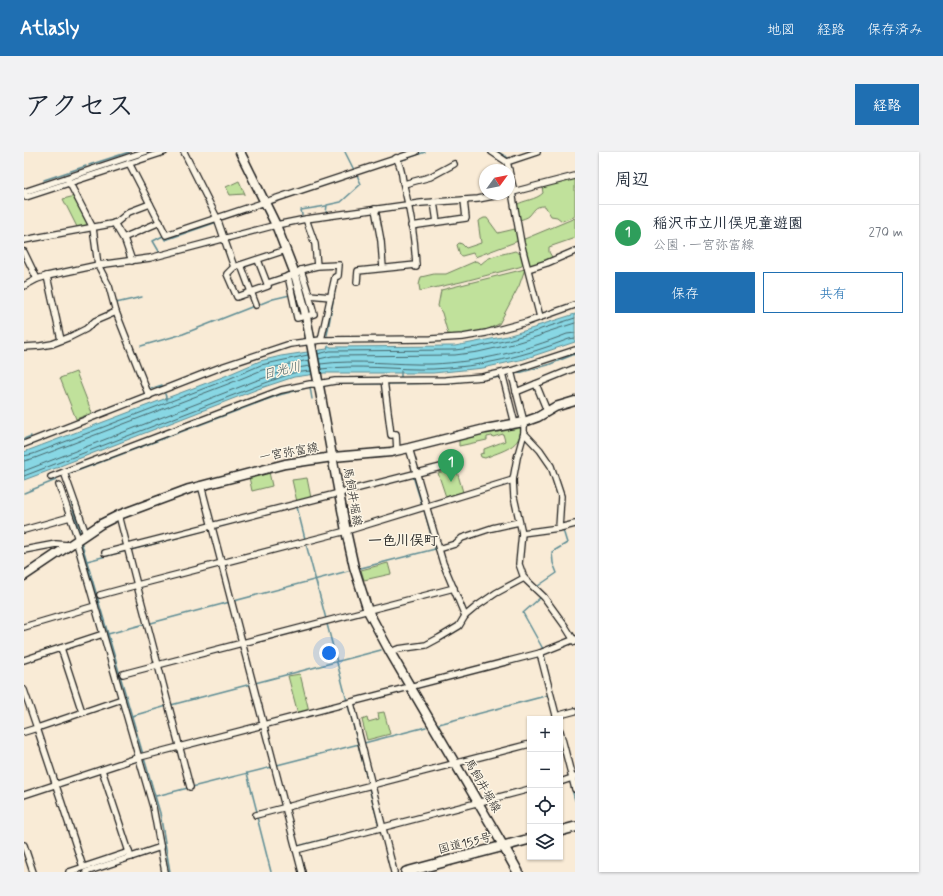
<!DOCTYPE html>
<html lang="ja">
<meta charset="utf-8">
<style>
:root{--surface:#fff;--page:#f2f2f3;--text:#1f2937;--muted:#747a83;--line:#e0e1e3;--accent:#1f6fb2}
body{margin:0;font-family:Mynerve,"Klee One",sans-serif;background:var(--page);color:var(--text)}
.controls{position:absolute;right:12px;bottom:12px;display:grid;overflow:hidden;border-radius:0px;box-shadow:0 1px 3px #0004}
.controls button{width:36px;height:36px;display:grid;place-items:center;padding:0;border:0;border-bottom:1px solid var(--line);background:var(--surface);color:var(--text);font:20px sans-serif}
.compass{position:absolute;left:455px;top:12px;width:36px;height:36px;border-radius:50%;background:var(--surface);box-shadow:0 1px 3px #0004;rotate:57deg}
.you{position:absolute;left:305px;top:501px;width:14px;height:14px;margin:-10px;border:3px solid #fff;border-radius:50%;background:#1a73e8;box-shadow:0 0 0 6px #1a73e833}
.badge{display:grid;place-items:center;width:26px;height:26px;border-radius:50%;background:var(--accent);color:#fff;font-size:13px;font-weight:700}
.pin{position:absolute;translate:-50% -33px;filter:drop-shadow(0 1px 2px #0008)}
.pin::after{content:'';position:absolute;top:21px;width:14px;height:12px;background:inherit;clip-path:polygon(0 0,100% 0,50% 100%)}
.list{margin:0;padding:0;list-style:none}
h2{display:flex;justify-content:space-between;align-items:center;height:52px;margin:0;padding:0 16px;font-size:17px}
h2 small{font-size:13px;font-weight:400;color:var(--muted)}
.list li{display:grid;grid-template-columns:26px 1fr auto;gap:12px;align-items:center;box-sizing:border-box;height:56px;padding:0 16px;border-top:1px solid var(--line)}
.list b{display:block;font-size:15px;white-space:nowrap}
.list p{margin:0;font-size:13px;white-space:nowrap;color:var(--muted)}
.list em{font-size:13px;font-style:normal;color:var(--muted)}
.actions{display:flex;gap:8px;padding:12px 16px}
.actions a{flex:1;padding:9px 0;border:1px solid var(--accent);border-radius:0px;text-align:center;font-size:14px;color:var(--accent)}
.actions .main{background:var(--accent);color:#fff}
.icon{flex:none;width:22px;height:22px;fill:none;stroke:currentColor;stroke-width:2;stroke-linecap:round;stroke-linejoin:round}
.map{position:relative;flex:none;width:551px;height:720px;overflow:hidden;border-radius:0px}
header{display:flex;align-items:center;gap:24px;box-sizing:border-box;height:56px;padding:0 20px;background:var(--accent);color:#fff}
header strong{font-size:19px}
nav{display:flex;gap:22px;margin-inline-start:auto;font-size:14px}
.intro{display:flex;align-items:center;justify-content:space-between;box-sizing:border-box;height:96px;padding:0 24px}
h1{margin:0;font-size:28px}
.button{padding:10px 18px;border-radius:0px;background:var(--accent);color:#fff;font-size:14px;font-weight:700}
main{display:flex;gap:24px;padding:0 24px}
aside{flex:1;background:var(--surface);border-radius:0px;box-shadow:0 1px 3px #0004}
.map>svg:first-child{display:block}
.green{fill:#c0e19b;stroke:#6e7e5c}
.water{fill:#88d7e4;stroke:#5d8c94}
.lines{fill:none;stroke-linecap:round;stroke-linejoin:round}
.shore{stroke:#47676c;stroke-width:1}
.stream{stroke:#5d8c94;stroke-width:1.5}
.minor-casing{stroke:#1c1c1c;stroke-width:8}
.secondary-casing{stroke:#1c1c1c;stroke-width:11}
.primary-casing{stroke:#1c1c1c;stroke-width:12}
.trunk-casing{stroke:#1c1c1c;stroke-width:12}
.minor{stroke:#fcf5e5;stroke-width:5.5}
.secondary{stroke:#fcf5e5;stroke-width:8}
.primary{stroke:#fcf5e5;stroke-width:9}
.trunk{stroke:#fcf5e5;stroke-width:9}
.labels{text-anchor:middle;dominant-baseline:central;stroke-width:3;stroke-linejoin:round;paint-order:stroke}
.street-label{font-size:12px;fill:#1c1c1c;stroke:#fcf5e5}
.water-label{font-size:13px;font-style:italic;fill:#425d62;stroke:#fcf5e5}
.quarter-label{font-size:14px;font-weight:bold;fill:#1c1c1c;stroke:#fcf5e5}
</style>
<header>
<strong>Atlasly</strong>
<nav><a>地図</a><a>経路</a><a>保存済み</a></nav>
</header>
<div class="intro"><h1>アクセス</h1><a class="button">経路</a></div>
<main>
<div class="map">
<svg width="551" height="720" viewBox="0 0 551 720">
<rect width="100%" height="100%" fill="#f9ebd6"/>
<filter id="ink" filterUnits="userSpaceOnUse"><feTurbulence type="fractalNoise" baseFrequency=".025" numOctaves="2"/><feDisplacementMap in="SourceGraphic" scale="8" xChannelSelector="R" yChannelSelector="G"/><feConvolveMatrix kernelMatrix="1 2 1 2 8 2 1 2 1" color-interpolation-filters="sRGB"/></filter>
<g filter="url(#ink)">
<g class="green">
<path d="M551,27v37l-13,5 -5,-4 -6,-1 -6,-10c-11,0 -10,4 -16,10 -2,2 -7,3 -9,4l-4,-15c8,-5 20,-5 27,-12l-1,-6z"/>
<path d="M215,29l6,13 -15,1 -4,-8z"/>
<path d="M51,44l14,30 -11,3 -15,-30z"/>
<path d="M460,66h3l11,15 17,-4 3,12 -43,16 -2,-4 -11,3 -2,-1 -3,-10 2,-2 3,1 4,4 15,-5 -3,-22z"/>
<path d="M551,66v20l-26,9v5l4,7 -24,8 -7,-27z"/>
<path d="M491,99l7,4 2,10 -5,2 -58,15 -41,9 -1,-6 2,-8 13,-3h12l30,-13 5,3c10,-10 21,-9 34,-13z"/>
<path d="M501,117l-6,17 -20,38 -13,6 -23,5 -13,1 -2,-2 -6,-21 -4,-7 3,-16z"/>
<path d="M52,220l16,41 -16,6 -16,-41z"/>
<path d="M496,274c4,21 -19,25 -35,32l-4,-1 -1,-3 4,-1v-4l21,-8 -2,-7 -10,3 -1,-1 -5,1v3l-28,6v-7l13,-4z"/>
<path d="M432,316l7,24 -17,5 -8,-24z"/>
<path d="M245,320l3,14 -20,5 -3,-14z"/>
<path d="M283,326l4,20 -14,4 -5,-22z"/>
<path d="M364,411l3,11 -27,6 -3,-10z"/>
<path d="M276,522l9,37 -11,3 -10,-38z"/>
<path d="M360,560l6,22 -23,6 -5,-20 5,-2 1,4 11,-3 -1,-6z"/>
</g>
<path class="water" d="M551,162v28l-51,17 -41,9 -50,5h-109l-30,4 -36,12 -198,77 -2,2h-2l-32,12v-28l201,-76 35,-15 21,-5 46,-7 1,-3h1l2,1 124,-1 52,-10 30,-9v-1z"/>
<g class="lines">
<g class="shore">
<path d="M294,202l12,-3 125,-1 22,-3 31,-7 29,-9 4,-2 34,-11"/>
<path d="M295,207l13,-3 123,-1 23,-3 31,-7 30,-9 5,-3 31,-10"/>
<path d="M296,212c37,-5 76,1 113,0 47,-2 91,-13 134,-30l8,-1"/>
<path d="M297,217c37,-5 75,1 112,0 48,-2 92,-13 136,-30l6,-1"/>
<path d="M0,304l9,-2 193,-74 35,-15 47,-10"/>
<path d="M0,309l11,-3 193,-74 34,-14 47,-10"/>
<path d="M0,319l231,-90 36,-12 19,-3"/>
<path d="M0,324l233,-90 36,-13 18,-2"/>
</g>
<g class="stream">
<path d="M321,0l9,18"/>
<path d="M474,0l10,6"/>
<path d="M378,8l23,-8"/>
<path d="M65,13l40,-13"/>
<path d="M337,21l33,-11"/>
<path d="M20,28l42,-14"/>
<path d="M302,61l1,-8 14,-3 20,-18 -4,-9 1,-1"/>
<path d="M278,63l-1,-5 25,-4"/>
<path d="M136,101l-7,-12 10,-5 2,4 52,-18"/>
<path d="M293,141l12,1"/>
<path d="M92,151l26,-6"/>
<path d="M234,153l15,-6 17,-4"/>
<path d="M303,183l10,-56"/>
<path d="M117,194l42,-12 71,-28"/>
<path d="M377,225v-6"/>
<path d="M491,225v-3l33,-9 27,-11"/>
<path d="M123,232l3,5 12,-4v2"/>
<path d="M315,232h43"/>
<path d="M363,232l61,-1 53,-6"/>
<path d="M141,242l2,6"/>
<path d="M0,287l7,-3"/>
<path d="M45,322l210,-79 31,-8 2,12"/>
<path d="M389,324l9,29"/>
<path d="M0,341l32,-13"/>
<path d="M47,350l9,31"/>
<path d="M273,355l8,32"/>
<path d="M191,376l29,-8"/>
<path d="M57,389l79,272 10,59"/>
<path d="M282,392l20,75"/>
<path d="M57,393l60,210"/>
<path d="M107,398l79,-21"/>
<path d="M63,409l39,-10"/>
<path d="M337,416l74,-19 -11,-39"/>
<path d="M514,434l19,-13 -4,-10 -1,-11 15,-9 -4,-13 7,-2"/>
<path d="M517,445l-18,16 20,36"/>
<path d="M210,449l114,-30"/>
<path d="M127,471l79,-21"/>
<path d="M303,472l20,77"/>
<path d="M84,482l37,-10"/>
<path d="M520,503l9,39"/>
<path d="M231,531l126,-33"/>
<path d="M147,553l80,-21"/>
<path d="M324,553l20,78"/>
<path d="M108,564l35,-10"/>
<path d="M52,565l11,-3"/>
<path d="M415,572l110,-29"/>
<path d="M340,591l62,-16"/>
<path d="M118,607l13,44 13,69"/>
<path d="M253,613l82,-21"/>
<path d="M223,621l10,39"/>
<path d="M536,627l5,-1"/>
<path d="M546,630l5,18"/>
<path d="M345,636l10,38h-2"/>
<path d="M132,644l116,-29"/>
<path d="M233,665l14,55"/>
<path d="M274,694l55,-14"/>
</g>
<defs>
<g id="minor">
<path d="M160,0l33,66 17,49"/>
<path d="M468,0l15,10 2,8"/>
<path d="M372,6c5,7 6,16 7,24 7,27 12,57 13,85"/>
<path d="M483,10l30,-10"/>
<path d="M105,11l37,72 250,-83"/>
<path d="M485,19l5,20"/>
<path d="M43,26l26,50 5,37 11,21 7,26 33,84"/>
<path d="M380,32l26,-7 24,-13"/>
<path d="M0,40l120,-40"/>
<path d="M488,40l9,51 19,74"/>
<path d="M0,41l2,4 138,-45"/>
<path d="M485,41l66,-17"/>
<path d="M410,50l3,20"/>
<path d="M351,57l6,32 2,27"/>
<path d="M282,67l9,25 2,22"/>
<path d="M90,71l9,15 37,-16"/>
<path d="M387,74l55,-8 -2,-18"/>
<path d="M100,86l8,23"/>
<path d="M0,88l87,-16 6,-2 12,-10 21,-8"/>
<path d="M0,100l13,27"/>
<path d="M234,108l10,26 -31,11 -10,-23 7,-7 52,-17"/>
<path d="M217,113l15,40"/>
<path d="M504,117l19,-6 28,-12"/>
<path d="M277,118l8,25 5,19 -3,1"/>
<path d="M23,124l14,64"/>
<path d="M264,124l9,42 4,-1"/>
<path d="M333,130l1,-11 58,-6"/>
<path d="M244,131l27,-9 6,-4 16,-4 22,-1 -1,11 -3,1 -14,63"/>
<path d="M0,134l13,-7 10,-3 51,-11 52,-7 126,-33 30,-6 115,-16 57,-4 26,-5"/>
<path d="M285,143l22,2"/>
<path d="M0,195l16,-1 12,-2 18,-7 16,-8 9,-8 21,-9"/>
<path d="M487,219l13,51v11l-7,25 -4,22 1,17 8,36 -3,31 5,14 20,19 21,29 10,16"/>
<path d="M478,221l13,51"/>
<path d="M360,228l7,55 5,-1 1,17"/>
<path d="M512,232l11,27"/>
<path d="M492,240l59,-24"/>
<path d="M500,281l16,17 11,16 10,30 -2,32"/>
<path d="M0,292l197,-77 69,-23 31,-4 110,-1 32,-2 23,-4 41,-11 48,-17"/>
<path d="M385,296l34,115 22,53"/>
<path d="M40,320l22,62"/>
<path d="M27,325l230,-87 29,-6h8l17,-3 110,-1 37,-3 29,-6 64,-21"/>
<path d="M35,333l19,54"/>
<path d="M177,333l101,387"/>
<path d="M0,378l46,-13"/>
<path d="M498,381l37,-5 16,-4"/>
<path d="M52,388l77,267 12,65"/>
<path d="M415,397l16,-5 7,-6 30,-10 27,-6"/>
<path d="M0,398l32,-6 12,1"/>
<path d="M81,401l336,-86"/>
<path d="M76,443l37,-10 -18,-70"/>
<path d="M0,475l71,-21"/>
<path d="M37,496l21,64"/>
<path d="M366,500l8,-3 28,-4 13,-7 20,-12 6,-10 12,-10 19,-13 28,-15"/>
<path d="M516,501l17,66"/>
<path d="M0,508l79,-26"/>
<path d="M99,522l331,-86"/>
<path d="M0,538l13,38 -13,4"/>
<path d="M327,551l43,169"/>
<path d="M532,564l19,-5"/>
<path d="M13,576l46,139"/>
<path d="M13,576l85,-29"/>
<path d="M536,579l15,58"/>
<path d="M536,630l15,-5"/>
<path d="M166,635l-53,-202 209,-54 167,-51"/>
<path d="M0,643l116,-38 400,-104 35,-14"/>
<path d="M232,663l274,-71"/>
<path d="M0,693l9,27"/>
<path d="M272,698l234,-61"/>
<path d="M107,705l30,-10"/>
<path d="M45,720l60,-20 -27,-82"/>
<path d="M62,720l45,-15 -2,-5"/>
</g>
<g id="secondary">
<path d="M216,0l36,73 19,49 10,37 41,220 8,36 14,44 22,41 114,195"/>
<path d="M0,424l77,-52 18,-9 70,-26 96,-25 48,-7 58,-5 18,-4 76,-19 39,-7 14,-5 17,-10 20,-6"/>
</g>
<path id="primary" d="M480,695l14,25"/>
<g id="trunk">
<path d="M536,679l15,-4"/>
<path d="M382,720l124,-33"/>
</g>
</defs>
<use href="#minor" class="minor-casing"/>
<use href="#secondary" class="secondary-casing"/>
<use href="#primary" class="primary-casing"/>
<use href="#trunk" class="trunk-casing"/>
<use href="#minor" class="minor"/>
<use href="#secondary" class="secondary"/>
<use href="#primary" class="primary"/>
<use href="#trunk" class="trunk"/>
</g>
</g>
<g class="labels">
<g class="street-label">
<text transform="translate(265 301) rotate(-10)">一宮弥富線</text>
<text transform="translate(328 345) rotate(80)">馬飼井堀線</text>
<text transform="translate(458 634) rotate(60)">馬飼井堀線</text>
<text transform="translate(441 692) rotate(-14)">国道155号</text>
</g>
<g class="water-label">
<text transform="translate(258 219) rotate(-13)">日光川</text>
</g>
<g class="quarter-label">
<text x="379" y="389">一色川俣町</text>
</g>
</g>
</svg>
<div class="controls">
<button>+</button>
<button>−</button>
<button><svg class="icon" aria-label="locate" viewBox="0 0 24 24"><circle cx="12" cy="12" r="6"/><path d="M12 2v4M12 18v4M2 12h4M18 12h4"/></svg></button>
<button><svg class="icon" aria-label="layers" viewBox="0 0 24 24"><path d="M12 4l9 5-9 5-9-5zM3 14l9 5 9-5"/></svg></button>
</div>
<svg class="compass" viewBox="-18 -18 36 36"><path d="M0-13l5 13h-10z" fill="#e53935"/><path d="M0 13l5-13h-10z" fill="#747a83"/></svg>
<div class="you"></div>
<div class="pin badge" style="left:427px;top:330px;background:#2e9e5b">1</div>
</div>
<aside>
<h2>周辺<small></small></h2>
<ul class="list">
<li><span class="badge" style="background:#2e9e5b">1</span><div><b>稲沢市立川俣児童遊園</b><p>公園 · 一宮弥富線</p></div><em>270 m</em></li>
</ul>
<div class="actions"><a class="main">保存</a><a>共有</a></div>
</aside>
</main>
